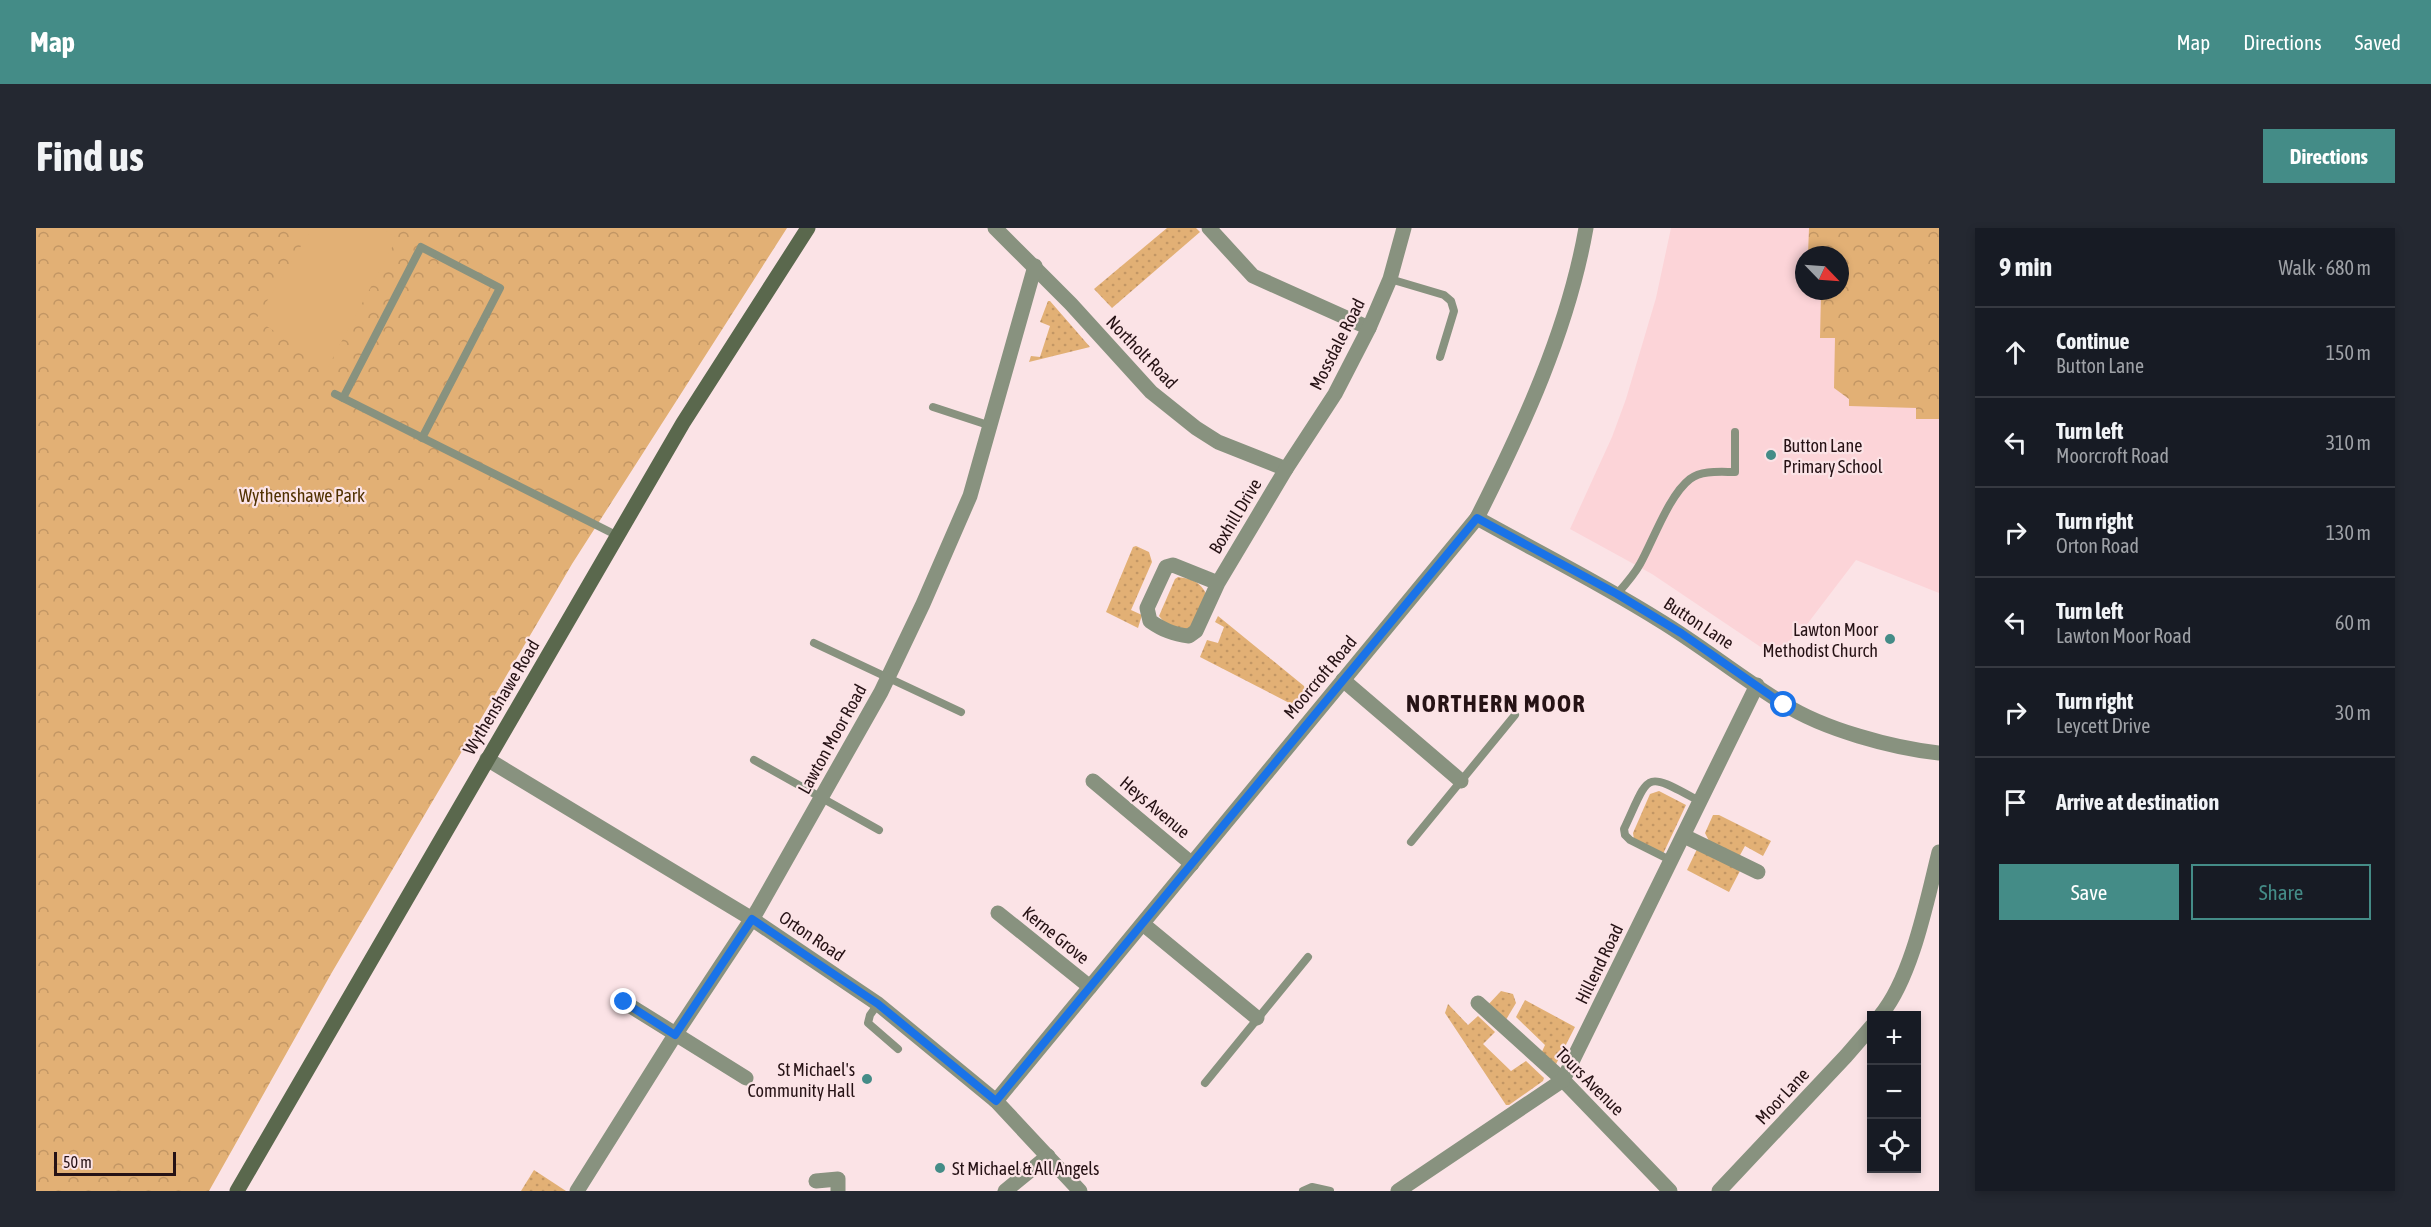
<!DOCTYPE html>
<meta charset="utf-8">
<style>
:root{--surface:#171b24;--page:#242831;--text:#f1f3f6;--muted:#9ea1a6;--line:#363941;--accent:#448c87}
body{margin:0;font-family:"Asap Condensed",sans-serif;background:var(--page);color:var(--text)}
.controls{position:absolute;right:18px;bottom:18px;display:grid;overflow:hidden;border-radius:0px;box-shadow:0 3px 9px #0003}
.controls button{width:54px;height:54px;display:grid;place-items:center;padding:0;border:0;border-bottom:2px solid var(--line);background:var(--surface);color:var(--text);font:30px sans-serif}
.compass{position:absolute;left:1759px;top:18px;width:54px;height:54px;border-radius:50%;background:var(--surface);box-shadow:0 3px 9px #0003;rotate:115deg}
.scale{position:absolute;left:18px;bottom:15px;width:122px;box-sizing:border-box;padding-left:6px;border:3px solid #261215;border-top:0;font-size:16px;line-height:21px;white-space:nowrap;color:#261215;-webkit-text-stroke:4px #fbe3e6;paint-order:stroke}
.stop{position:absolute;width:18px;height:18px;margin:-14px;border:4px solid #1a73e8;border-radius:50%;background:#fff}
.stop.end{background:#1a73e8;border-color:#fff;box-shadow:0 2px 6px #0008}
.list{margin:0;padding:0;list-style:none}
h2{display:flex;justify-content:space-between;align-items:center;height:78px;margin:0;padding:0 24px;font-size:26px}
h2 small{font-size:20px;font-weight:400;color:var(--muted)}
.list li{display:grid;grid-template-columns:39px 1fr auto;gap:18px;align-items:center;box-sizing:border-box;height:90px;padding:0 24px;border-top:2px solid var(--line)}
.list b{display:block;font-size:22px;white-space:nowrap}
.list p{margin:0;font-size:20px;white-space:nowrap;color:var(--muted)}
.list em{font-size:20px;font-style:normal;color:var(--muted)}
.actions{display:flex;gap:12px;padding:18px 24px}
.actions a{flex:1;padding:14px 0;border:2px solid var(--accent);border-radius:0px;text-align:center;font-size:21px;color:var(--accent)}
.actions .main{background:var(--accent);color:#fff}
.icon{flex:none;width:33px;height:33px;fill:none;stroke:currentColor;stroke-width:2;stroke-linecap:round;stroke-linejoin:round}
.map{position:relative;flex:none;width:1903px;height:963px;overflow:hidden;border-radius:0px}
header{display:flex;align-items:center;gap:36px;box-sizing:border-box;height:84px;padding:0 30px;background:var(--accent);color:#fff}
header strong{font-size:28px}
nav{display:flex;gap:33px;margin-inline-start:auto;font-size:21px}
.intro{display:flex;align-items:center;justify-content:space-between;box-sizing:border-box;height:144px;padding:0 36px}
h1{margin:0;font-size:42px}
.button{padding:15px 27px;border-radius:0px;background:var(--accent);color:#fff;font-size:21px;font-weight:700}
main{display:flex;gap:36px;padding:0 36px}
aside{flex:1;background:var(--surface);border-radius:0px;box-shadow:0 3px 9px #0003}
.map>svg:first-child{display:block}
.built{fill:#fcd4d8;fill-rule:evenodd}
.grass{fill:url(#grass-dots)}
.park{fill:url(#park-crowns)}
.pitch{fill:#e2b075}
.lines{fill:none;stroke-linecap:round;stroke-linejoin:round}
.service{stroke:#88927f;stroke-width:8}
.minor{stroke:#88927f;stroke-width:15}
.tertiary{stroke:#88927f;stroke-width:15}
.secondary{stroke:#5a684d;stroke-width:15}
.route{stroke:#1a73e8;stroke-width:8}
.poi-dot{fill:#448c87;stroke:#fbe3e6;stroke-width:2}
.labels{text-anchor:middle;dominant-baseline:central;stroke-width:4.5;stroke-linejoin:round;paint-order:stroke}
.street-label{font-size:18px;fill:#261215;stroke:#fbe3e6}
.poi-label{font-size:18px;fill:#261215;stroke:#fbe3e6;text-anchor:start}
.park-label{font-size:18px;fill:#503101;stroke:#fbe3e6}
.district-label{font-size:24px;font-weight:bold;letter-spacing:1.5px;fill:#261215;stroke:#fbe3e6}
</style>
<header>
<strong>Map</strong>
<nav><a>Map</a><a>Directions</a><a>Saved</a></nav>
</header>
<div class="intro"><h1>Find us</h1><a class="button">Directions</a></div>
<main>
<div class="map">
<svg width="1903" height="963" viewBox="0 0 1903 963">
<defs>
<pattern id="grass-dots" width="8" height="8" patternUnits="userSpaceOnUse" patternTransform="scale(1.5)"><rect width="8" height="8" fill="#e2b075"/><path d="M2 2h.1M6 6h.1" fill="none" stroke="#c29664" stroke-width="1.8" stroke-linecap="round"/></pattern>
<pattern id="park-crowns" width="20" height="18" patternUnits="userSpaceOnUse" patternTransform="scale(1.5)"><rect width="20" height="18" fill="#e2b075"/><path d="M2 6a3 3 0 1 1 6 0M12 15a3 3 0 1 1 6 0" fill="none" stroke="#c29664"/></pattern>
</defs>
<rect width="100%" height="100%" fill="#fbe3e6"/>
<path class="built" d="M1635,0h268v365l-83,-33 -48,63 -34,33 -122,-82 -82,-45 42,-92 14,-38 30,-101zM1768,27h36v36h-36z"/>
<g class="grass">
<path d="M1131,0h29l4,4 -88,76 -18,-19z"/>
<path d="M1012,73h2l40,46 -61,15 2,-6 9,1 10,-31 -10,-4z"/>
<path d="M1100,318l13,6 3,10 -21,48 11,5 -4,13 -32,-16 27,-65z"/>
<path d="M1142,349c15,2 21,4 29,18l-17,35 -24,-6 -7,-8 16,-37z"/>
<path d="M1182,388l86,70 2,9 -9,12 -97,-50 7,-17 11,3 6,-16 -9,-5z"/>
<path d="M1623,563l27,14 -23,49 -29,-15 -1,-6 17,-39z"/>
<path d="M1677,587h6l52,26 -8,15 -18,-10 -6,11 -30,-16 -4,-8z"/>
<path d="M1662,619l43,22 -12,23 -42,-22z"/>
<path d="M1465,763l12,3 3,9 -12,20 -18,-16z"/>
<path d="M1489,772l50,27 -21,41 -14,-12 5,-11 -29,-28z"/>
<path d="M1412,776l20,21 10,-9 17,16 -12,12 28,27 15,-10 18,17 -1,3 -34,24h-3l-61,-92z"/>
<path d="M498,942l32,21h-45z"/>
</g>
<g class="park">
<path d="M0,0h751l-215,336 -241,410 -122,217h-173z"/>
<path d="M1773,0h130v191h-23v-11l-67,-2v-7l-15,-11 1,-50h-15l1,-44 -14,-1v-2h33v-36h-32z"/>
</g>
<path class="pitch" d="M276,0h69l16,10 -69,129 -72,-48z"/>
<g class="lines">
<g class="service">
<path d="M1354,51l54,16 7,6 3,10 -14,46"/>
<path d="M299,166l283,142"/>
<path d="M307,170l78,-151 79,41 -78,150"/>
<path d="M897,179l58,19"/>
<path d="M1581,366c8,-9 17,-19 23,-30 13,-23 29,-69 50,-85 12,-9 30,-7 45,-7v-40"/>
<path d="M778,415l147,69"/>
<path d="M718,532l125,70"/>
<path d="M1375,614l104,-127"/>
<path d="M1636,633l-42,-21 -5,-5 -1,-6c27,-58 19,-58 77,-27"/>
<path d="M842,776l-8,11 -2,8 30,26"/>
<path d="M1169,855l103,-126"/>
<path d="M1267,963l9,-4 18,4"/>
</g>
<g class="minor">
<path d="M959,0l76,76 80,88 45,36 22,14 68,27"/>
<path d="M1173,0l44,48 116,52"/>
<path d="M1441,290c61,34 123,65 182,102 43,26 82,58 125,84 39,25 108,44 155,49"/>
<path d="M1182,355l-45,-18 -7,2 -19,41 3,13c13,9 23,13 39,15l7,-5 22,-48 68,-114 49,-75 34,-66 21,-49 14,-51"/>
<path d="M1307,452l118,101"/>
<path d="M451,531l265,160 126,85 118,97 84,90"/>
<path d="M1057,553l99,83"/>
<path d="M1648,608l74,36"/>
<path d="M962,685l92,74"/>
<path d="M1107,696l114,94"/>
<path d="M588,774l122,76"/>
<path d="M1442,775l85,77 107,111"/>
<path d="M1844,788c32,-38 47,-116 59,-164"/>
<path d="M780,953l22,-2v12"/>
<path d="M541,963l98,-156 82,-124 124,-219 42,-88 47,-108 65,-230"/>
<path d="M969,963l43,-35"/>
<path d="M1362,963l165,-111 194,-395"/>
<path d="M1683,963l127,-135 26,-30"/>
</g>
<path class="tertiary" d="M960,873l481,-583c46,-91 91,-188 109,-290"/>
<path class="secondary" d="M201,963l446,-768 125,-195"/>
</g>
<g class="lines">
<path class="route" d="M588,774l51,33 77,-116 126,85 118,97 481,-583 140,76 64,39 103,72"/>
</g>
<g class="poi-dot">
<circle cx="1735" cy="227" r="6"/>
<circle cx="1854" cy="411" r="6"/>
<circle cx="831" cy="851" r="6"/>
<circle cx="904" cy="940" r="6"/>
</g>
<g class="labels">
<g class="street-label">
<text transform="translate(1301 116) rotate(-63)">Mossdale Road</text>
<text transform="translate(1106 124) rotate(46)">Northolt Road</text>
<text transform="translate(1199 288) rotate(-59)">Boxhill Drive</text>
<text transform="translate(1663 395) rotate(33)">Button Lane</text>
<text transform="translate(1284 449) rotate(-50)">Moorcroft Road</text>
<text transform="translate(465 469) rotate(-59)">Wythenshawe Road</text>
<text transform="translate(796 511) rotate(-61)">Lawton Moor Road</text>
<text transform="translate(1119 579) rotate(40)">Heys Avenue</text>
<text transform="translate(1020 707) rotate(39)">Kerne Grove</text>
<text transform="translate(776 708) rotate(34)">Orton Road</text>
<text transform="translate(1563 736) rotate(-64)">Hillend Road</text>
<text transform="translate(1554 853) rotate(45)">Tours Avenue</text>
<text transform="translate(1746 868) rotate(-47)">Moor Lane</text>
</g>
<g class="poi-label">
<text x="1747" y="217">Button Lane<tspan x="1747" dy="21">Primary School</tspan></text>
<text x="1842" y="401" text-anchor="end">Lawton Moor<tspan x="1842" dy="21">Methodist Church</tspan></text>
<text x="819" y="841" text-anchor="end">St Michael's<tspan x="819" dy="21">Community Hall</tspan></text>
<text x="916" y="940">St Michael &amp; All Angels</text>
</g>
<g class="park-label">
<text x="266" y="267">Wythenshawe Park</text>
</g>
<g class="district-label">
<text x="1460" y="475">NORTHERN MOOR</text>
</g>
</g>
</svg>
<div class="controls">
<button>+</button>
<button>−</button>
<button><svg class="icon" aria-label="locate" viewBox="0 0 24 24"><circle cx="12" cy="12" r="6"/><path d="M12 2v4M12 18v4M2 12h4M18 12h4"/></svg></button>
</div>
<svg class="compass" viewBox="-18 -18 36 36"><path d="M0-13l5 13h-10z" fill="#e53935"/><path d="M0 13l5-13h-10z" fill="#9ea1a6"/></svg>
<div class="scale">50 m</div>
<div class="stop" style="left:1748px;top:477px"></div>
<div class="stop end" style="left:588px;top:774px"></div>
</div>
<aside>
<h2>9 min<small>Walk · 680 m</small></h2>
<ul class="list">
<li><svg class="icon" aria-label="ahead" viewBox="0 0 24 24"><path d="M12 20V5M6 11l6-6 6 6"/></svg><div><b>Continue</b><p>Button Lane</p></div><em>150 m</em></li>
<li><svg class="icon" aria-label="left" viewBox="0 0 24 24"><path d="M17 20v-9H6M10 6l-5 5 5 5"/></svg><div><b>Turn left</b><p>Moorcroft Road</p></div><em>310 m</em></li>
<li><svg class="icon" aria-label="right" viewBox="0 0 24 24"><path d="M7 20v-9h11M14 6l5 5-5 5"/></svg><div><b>Turn right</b><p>Orton Road</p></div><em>130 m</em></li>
<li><svg class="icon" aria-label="left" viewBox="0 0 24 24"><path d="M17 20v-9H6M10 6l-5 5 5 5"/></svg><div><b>Turn left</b><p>Lawton Moor Road</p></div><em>60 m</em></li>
<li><svg class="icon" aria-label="right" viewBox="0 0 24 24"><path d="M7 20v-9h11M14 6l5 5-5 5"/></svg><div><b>Turn right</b><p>Leycett Drive</p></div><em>30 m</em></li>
<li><svg class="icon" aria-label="arrive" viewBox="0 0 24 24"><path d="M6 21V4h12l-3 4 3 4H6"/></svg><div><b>Arrive at destination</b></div></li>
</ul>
<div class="actions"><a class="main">Save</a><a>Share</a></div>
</aside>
</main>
